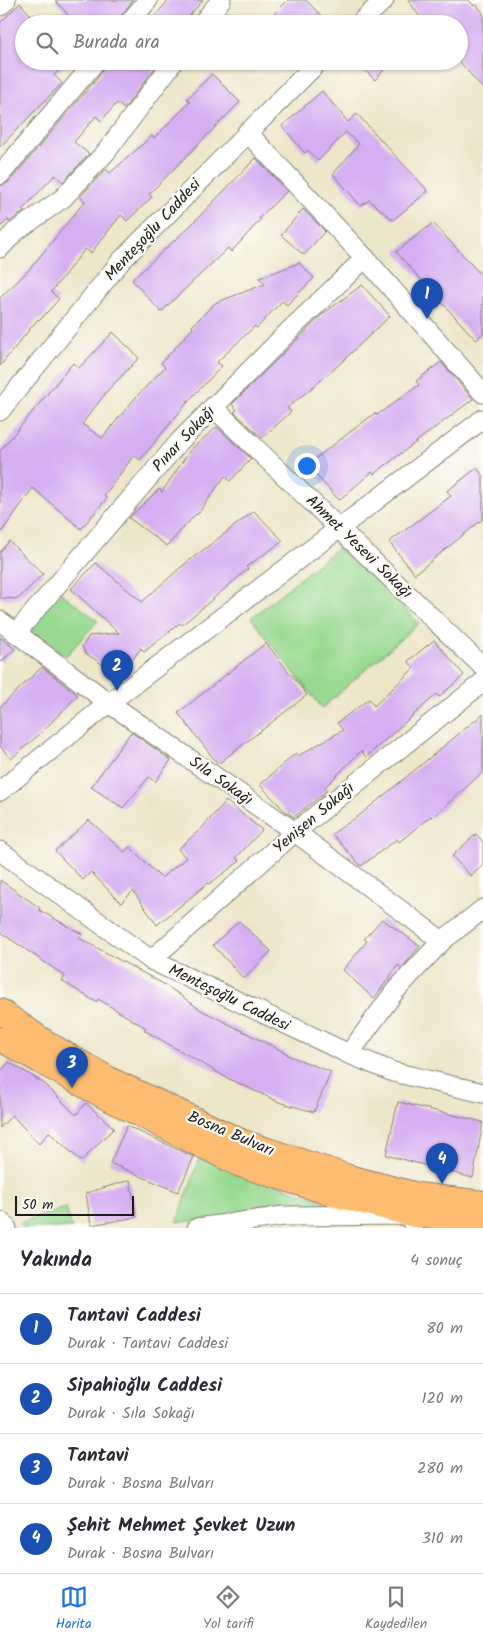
<!DOCTYPE html>
<html lang="tr">
<meta charset="utf-8">
<style>
:root{--surface:#fff;--page:#f2f2f3;--text:#2b2b33;--muted:#7c7c81;--line:#e1e1e2;--accent:#1a73e8}
body{margin:0;font-family:Kalam,sans-serif;background:var(--page);color:var(--text)}
.scale{position:absolute;left:15px;bottom:12px;width:119px;box-sizing:border-box;padding-left:5px;border:2px solid #1c1c1c;border-top:0;font-size:14px;line-height:18px;white-space:nowrap;color:#1c1c1c;-webkit-text-stroke:4px #fdfcf7;paint-order:stroke}
.you{position:absolute;left:306px;top:465px;width:18px;height:18px;margin:-12px;border:4px solid #fff;border-radius:50%;background:#1a73e8;box-shadow:0 0 0 8px #1a73e833}
.badge{display:grid;place-items:center;width:32px;height:32px;border-radius:50%;background:var(--accent);color:#fff;font-size:16px;font-weight:700}
.pin{position:absolute;translate:-50% -41px;filter:drop-shadow(0 1px 2px #0008)}
.pin::after{content:'';position:absolute;top:26px;width:18px;height:15px;background:inherit;clip-path:polygon(0 0,100% 0,50% 100%)}
.list{margin:0;padding:0;list-style:none}
h2{display:flex;justify-content:space-between;align-items:center;height:65px;margin:0;padding:0 20px;font-size:21px}
h2 small{font-size:16px;font-weight:400;color:var(--muted)}
.list li{display:grid;grid-template-columns:32px 1fr auto;gap:15px;align-items:center;box-sizing:border-box;height:70px;padding:0 20px;border-top:1px solid var(--line)}
.list b{display:block;font-size:19px;white-space:nowrap}
.list p{margin:0;font-size:16px;white-space:nowrap;color:var(--muted)}
.list em{font-size:16px;font-style:normal;color:var(--muted)}
.icon{flex:none;width:28px;height:28px;fill:none;stroke:currentColor;stroke-width:2;stroke-linecap:round;stroke-linejoin:round}
.map{position:relative;flex:none;width:483px;height:1228px;overflow:hidden}
.search{position:absolute;background:var(--surface);box-shadow:0 1px 4px #0004;left:15px;right:15px;top:15px;height:55px;display:flex;align-items:center;gap:12px;box-sizing:border-box;padding:0 18px;border-radius:28px;color:var(--muted);font-size:19px}
.sheet{height:345px;background:var(--surface)}
nav{display:flex;justify-content:space-around;align-items:center;box-sizing:border-box;height:70px;border-top:1px solid var(--line);background:var(--surface);font-size:14px;color:var(--muted)}
nav a{display:grid;justify-items:center;gap:2px}
nav .on{color:var(--accent)}
.map>svg:first-child{display:block}
.green{fill:#97d990;stroke:#5a7a56}
.building{fill:#d6aff2}
.lines{fill:none;stroke-linecap:round;stroke-linejoin:round}
.minor-casing{stroke:#848273;stroke-width:21}
.major-casing{stroke:#848273;stroke-width:26}
.minor{stroke:#fff;stroke-width:19}
.major{stroke:#febc70;stroke-width:24}
.labels{text-anchor:middle;dominant-baseline:central;stroke-width:4.5;stroke-linejoin:round;paint-order:stroke}
.street-label{font-size:16px;fill:#1c1c1c;stroke:#fdfcf7}
</style>
<div class="map">
<svg width="483" height="1228" viewBox="0 0 483 1228">
<rect width="100%" height="100%" fill="#fdfcf7"/>
<filter id="ink" filterUnits="userSpaceOnUse"><feTurbulence type="fractalNoise" baseFrequency=".02" numOctaves="2"/><feDisplacementMap in="SourceGraphic" scale="10" xChannelSelector="R" yChannelSelector="G"/><feConvolveMatrix kernelMatrix="1 2 1 2 8 2 1 2 1" color-interpolation-filters="sRGB"/></filter>
<filter id="wash" filterUnits="userSpaceOnUse"><feTurbulence type="fractalNoise" baseFrequency=".0096" numOctaves="4" result="noise"/><feDisplacementMap in="SourceGraphic" scale="20" xChannelSelector="R" yChannelSelector="G"/><feGaussianBlur stdDeviation="1.12" result="paint"/><feColorMatrix in="noise" values="0 0 0 0 0 0 0 0 0 0 0 0 0 0 0 0 0 1.4 0 .05"/><feComposite in="paint" operator="in"/></filter>
<g filter="url(#wash)">
<rect width="100%" height="100%" fill="#ede7ca"/>
<g class="green">
<path d="M340,546l79,77 -97,85 -71,-90z"/>
<path d="M61,593l37,28 -32,35 -38,-28z"/>
<path d="M200,1157l144,51 -167,14z"/>
<path d="M66,1208l6,20h-48l-5,-5z"/>
</g>
<g id="blocks">
<g class="building">
<path d="M55,0h78l-18,24h-39z"/>
<path d="M169,0h34l-21,24h-22l-7,-6z"/>
<path d="M288,0h18l23,24h-65z"/>
<path d="M408,0h61l5,6 2,-2 7,9v76l-24,-28v-37h-34z"/>
<path d="M20,3l19,21h-15v37h45l-15,14 8,8 -62,64v-124z"/>
<path d="M107,61h53l-36,48 -7,-6 -16,18 -5,-5 -22,26 15,12 -26,28 -8,-7 -33,35 2,2 -15,10 -1,-2 -8,7v-41l9,-4 90,-106z"/>
<path d="M355,61h37l-17,19z"/>
<path d="M212,74l28,28 -91,92 3,3 -25,24 -6,-6 -30,38 -6,-4 -34,43 8,7 -19,21 -2,-1 -38,47v-68l28,-27 27,-33 30,-37 -5,-4 26,-28 4,4 42,-37 2,2 36,-36 -3,-3z"/>
<path d="M322,91l26,31 9,-8 71,77 -35,29 -24,-20 -8,6 -28,-32 26,-30 -13,-12 -28,29 -10,-11 -3,3 -23,-27z"/>
<path d="M256,158l31,33 -28,27 2,1 -30,33 -3,-4 -67,64 -29,-32 59,-55z"/>
<path d="M303,209l22,22 -21,24 -23,-20z"/>
<path d="M433,223l50,54v56l-7,7 -80,-88z"/>
<path d="M299,263l15,15 -27,27 -5,-4 -25,27 -2,-2 -38,36 5,4 -30,31 -52,63 -6,-5 -30,41 3,2 -26,31 -48,-41 -33,46v-83l73,-88 6,5 34,-36 26,26 -31,32 -26,34 20,14 34,-41 29,-30 -4,-4 32,-35 -1,-2 23,-23 50,-19 -6,-6z"/>
<path d="M362,285l28,31 -59,56 -44,36 4,4 -29,26 -28,-26 3,-2 -5,-6 91,-90z"/>
<path d="M441,362l32,37 -99,75 -2,-2 -33,28 -32,-35 68,-52 2,2 42,-30 -3,-4z"/>
<path d="M217,427l34,32 -21,22 -5,-5 -28,39 -1,-1 -29,32 -38,-28 30,-29 3,3 29,-43z"/>
<path d="M477,468l6,8v43l-68,55 -26,-32 62,-46 -4,-5z"/>
<path d="M254,511l29,30 -37,26 2,2 -66,56 -2,-2 -36,29 -3,-4 -20,28 -36,-23 -3,-7 7,-10 30,-3 -48,-44 25,-26 46,39 39,-35z"/>
<path d="M9,541l34,33 -25,25 -18,-1v-46z"/>
<path d="M0,637l15,12 -15,14z"/>
<path d="M434,640l30,35 -25,22 -2,-3 -71,63 -5,-6 -36,36 2,4 -33,26 -9,-6 -25,-26 36,-32 2,3 45,-26 -6,-7 32,-24 5,7 40,-38 -6,-7z"/>
<path d="M266,643l41,52 -89,69 -40,-51z"/>
<path d="M42,667l36,28 -36,37 -31,27 -11,-13v-39z"/>
<path d="M483,714v58l-51,46 -1,-2 -32,26 -2,-3 -36,27 -29,-32 28,-19z"/>
<path d="M131,732l40,28 -16,22 -6,-5 -26,31 -32,-21z"/>
<path d="M226,801l36,29 -26,28 4,3 -31,23 -1,-1 -51,42 -24,-34 -12,12 -30,-31 -8,8 -28,-29 34,-31 35,32 6,-5 31,31 25,-20 -8,-9 24,-21z"/>
<path d="M476,834l7,8v23l-12,11 -19,-20z"/>
<path d="M0,880l40,28 -1,2 43,24 -3,4 88,48 34,24 87,44 -1,1 44,17 -17,40 -35,-10 -50,-23 -85,-49 2,-2 -48,-29 -2,3 -34,-21 3,-5 -65,-44z"/>
<path d="M382,919l38,27 -18,22 -4,-3 -24,34 -31,-29 24,-29 -3,-2z"/>
<path d="M239,921l32,30 -27,28 -31,-34z"/>
<path d="M9,1062l36,22 31,31 10,-12 28,25 -33,33 -32,-29 -10,12 -27,-29 -12,13v-56z"/>
<path d="M398,1102l85,20 -10,56 -87,-23z"/>
<path d="M127,1126l67,31 -16,35 -68,-29z"/>
<path d="M130,1180l7,37 -46,8 -5,-32z"/>
</g>
</g>
</g>
<g filter="url(#ink)">
<use href="#blocks" fill-opacity="0" stroke="#848273" stroke-width="1"/>
<g class="lines">
<defs>
<g id="minor">
<path d="M0,6l6,-6"/>
<path d="M128,24l20,-24"/>
<path d="M202,24l19,-24"/>
<path d="M359,24l25,-24"/>
<path d="M247,132l118,126 118,135"/>
<path d="M0,175l96,-114"/>
<path d="M0,248l15,-16 48,-34 43,-46 68,-91"/>
<path d="M213,407l270,260"/>
<path d="M0,411l121,-150 198,-200"/>
<path d="M0,621l109,82 186,129 147,109"/>
<path d="M16,633l163,-191 112,-113 74,-71"/>
<path d="M0,791l109,-88 374,-284"/>
<path d="M0,851l151,109 198,94 44,18 90,21"/>
<path d="M151,960l144,-128 188,-150"/>
<path d="M349,1054l46,-63 47,-50 41,-32"/>
<path d="M0,1221l7,7"/>
<path d="M197,1228l87,-12 130,-1 -1,13"/>
</g>
<g id="major">
<path d="M0,1011l48,33 61,35 134,63 106,35 69,18 65,8"/>
<path d="M0,1039l103,57 135,68 98,31 78,20 69,7"/>
</g>
</defs>
<use href="#minor" class="minor-casing"/>
<use href="#major" class="major-casing"/>
<use href="#minor" class="minor"/>
<use href="#major" class="major"/>
</g>
</g>
<g class="labels">
<g class="street-label">
<text transform="translate(153 230) rotate(-47)">Menteşoğlu Caddesi</text>
<text transform="translate(184 439) rotate(-47)">Pınar Sokağı</text>
<text transform="translate(359 547) rotate(44)">Ahmet Yesevi Sokağı</text>
<text transform="translate(221 781) rotate(35)">Sıla Sokağı</text>
<text transform="translate(314 818) rotate(-40)">Yenişen Sokağı</text>
<text transform="translate(229 998) rotate(26)">Menteşoğlu Caddesi</text>
<text transform="translate(231 1134) rotate(23)">Bosna Bulvarı</text>
</g>
</g>
</svg>
<div class="scale">50 m</div>
<div class="you"></div>
<div class="pin badge" style="left:427px;top:319px;background:#1a4fb4">1</div>
<div class="pin badge" style="left:117px;top:691px;background:#1a4fb4">2</div>
<div class="pin badge" style="left:72px;top:1088px;background:#1a4fb4">3</div>
<div class="pin badge" style="left:442px;top:1184px;background:#1a4fb4">4</div>
<div class="search"><svg class="icon" aria-label="search" viewBox="0 0 24 24"><circle cx="10" cy="10" r="6"/><path d="M15 15l6 6"/></svg>Burada ara</div>
</div>
<section class="sheet">
<h2>Yakında<small>4 sonuç</small></h2>
<ul class="list">
<li><span class="badge" style="background:#1a4fb4">1</span><div><b>Tantavi Caddesi</b><p>Durak · Tantavi Caddesi</p></div><em>80 m</em></li>
<li><span class="badge" style="background:#1a4fb4">2</span><div><b>Sipahioğlu Caddesi</b><p>Durak · Sıla Sokağı</p></div><em>120 m</em></li>
<li><span class="badge" style="background:#1a4fb4">3</span><div><b>Tantavi</b><p>Durak · Bosna Bulvarı</p></div><em>280 m</em></li>
<li><span class="badge" style="background:#1a4fb4">4</span><div><b>Şehit Mehmet Şevket Uzun</b><p>Durak · Bosna Bulvarı</p></div><em>310 m</em></li>
</ul>
</section>
<nav>
<a class="on"><svg class="icon" aria-label="map" viewBox="0 0 24 24"><path d="M3 6l6-2 6 2 6-2v14l-6 2-6-2-6 2zM9 4v14M15 6v14"/></svg>Harita</a>
<a><svg class="icon" aria-label="directions" viewBox="0 0 24 24"><path d="M12 3l9 9-9 9-9-9zM9 14v-3h6M13 9l2 2-2 2"/></svg>Yol tarifi</a>
<a><svg class="icon" aria-label="saved" viewBox="0 0 24 24"><path d="M7 4h10v16l-5-4-5 4z"/></svg>Kaydedilen</a>
</nav>
